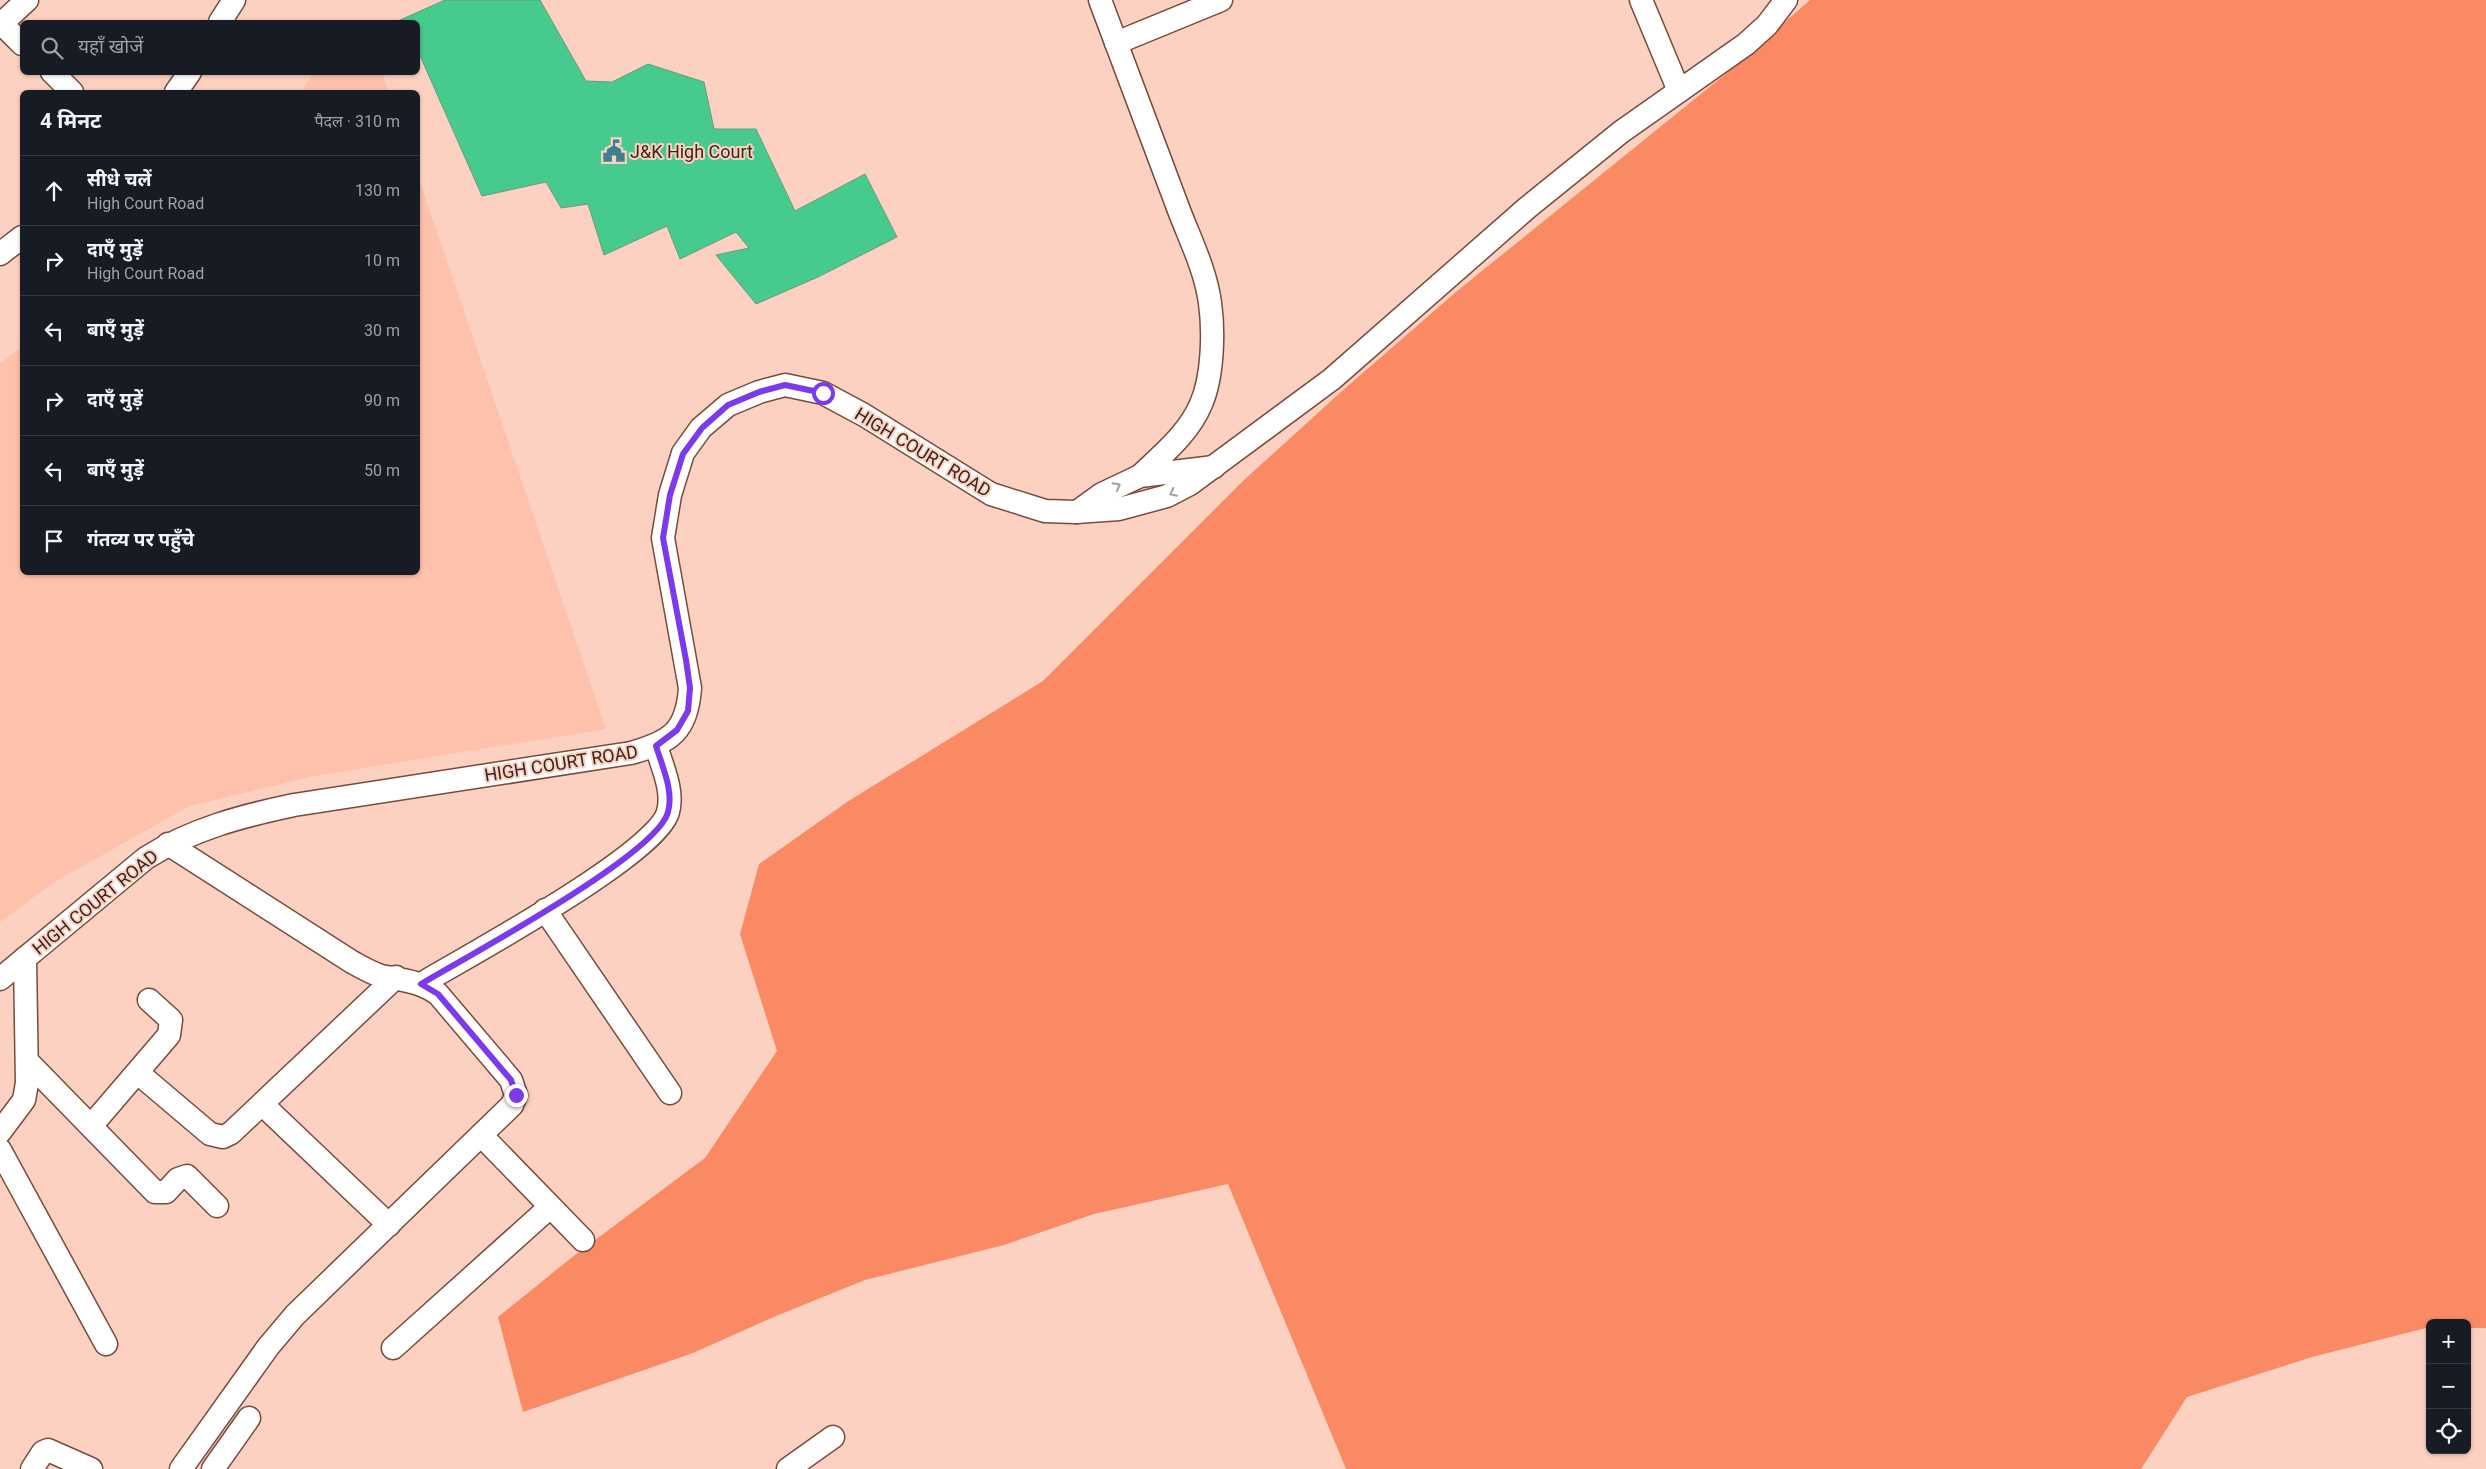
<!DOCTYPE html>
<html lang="hi">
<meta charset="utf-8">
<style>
:root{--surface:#171b24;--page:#20242c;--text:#f1f3f6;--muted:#9ea1a6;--line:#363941}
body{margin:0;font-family:Roboto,"Noto Sans Devanagari",sans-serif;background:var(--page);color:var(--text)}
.controls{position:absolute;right:15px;bottom:15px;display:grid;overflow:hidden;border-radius:8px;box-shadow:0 1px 4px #0004}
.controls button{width:45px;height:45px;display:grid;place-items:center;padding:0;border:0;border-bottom:1px solid var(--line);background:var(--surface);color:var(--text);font:25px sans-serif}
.stop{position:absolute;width:15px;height:15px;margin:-11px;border:4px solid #7c3aed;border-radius:50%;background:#fff}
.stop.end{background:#7c3aed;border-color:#fff;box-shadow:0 1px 5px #0008}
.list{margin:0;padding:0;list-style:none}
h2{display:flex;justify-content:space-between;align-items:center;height:65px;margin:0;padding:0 20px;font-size:21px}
h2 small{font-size:16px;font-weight:400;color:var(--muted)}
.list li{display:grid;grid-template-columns:32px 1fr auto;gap:15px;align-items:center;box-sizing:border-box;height:70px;padding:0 20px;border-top:1px solid var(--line)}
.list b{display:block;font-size:19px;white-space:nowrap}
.list p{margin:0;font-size:16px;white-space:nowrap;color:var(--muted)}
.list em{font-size:16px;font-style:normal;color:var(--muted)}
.icon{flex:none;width:28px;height:28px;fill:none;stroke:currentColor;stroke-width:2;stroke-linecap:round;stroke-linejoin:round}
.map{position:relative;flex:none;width:2486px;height:1469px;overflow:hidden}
.search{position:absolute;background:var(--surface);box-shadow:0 1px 4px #0004;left:20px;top:20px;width:400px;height:55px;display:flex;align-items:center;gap:12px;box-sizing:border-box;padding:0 18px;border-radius:8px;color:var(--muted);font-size:19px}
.panel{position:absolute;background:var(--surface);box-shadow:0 1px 4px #0004;left:20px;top:90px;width:400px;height:485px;border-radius:8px}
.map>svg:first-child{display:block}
.built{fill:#fec1ac}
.forest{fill:#f98a64}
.building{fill:#47ca8e;stroke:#699a7f}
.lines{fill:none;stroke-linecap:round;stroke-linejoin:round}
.minor-casing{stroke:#784b3c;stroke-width:25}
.minor{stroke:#fff;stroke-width:22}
.oneway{stroke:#a69d9a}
.route{stroke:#7c3aed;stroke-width:6}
.labels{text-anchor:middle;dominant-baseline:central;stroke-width:4;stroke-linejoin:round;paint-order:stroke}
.poi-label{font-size:18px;fill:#3a261f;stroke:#fdd1c2;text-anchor:start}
.street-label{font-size:18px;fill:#3a261f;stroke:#fdd1c2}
</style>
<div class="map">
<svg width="2486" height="1469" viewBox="0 0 2486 1469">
<rect width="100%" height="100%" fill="#fdd1c2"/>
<g class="built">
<path d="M314,73h68l7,19h-88z"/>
<path d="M418,176l188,553 -292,47 -124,30 -134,75 -56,41v-559l22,-16v225h396z"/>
</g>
<path class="forest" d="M1810,0h676v1328h-19v-5h-37v4l-118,30 -125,40 -46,72h-795l-118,-285 -134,30 -90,31 -139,35 -89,36 -83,37 -170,59 -25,-95 73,-59 134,-100 72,-107 -37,-117 19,-70 88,-62 196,-121 201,-201 98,-89 114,-99 272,-220z"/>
<path class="building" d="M445,0h95l46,81 26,1 36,-18 56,18 10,47h42l39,82 70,-37 32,63 -79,40 -62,27 -40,-49 33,-7 -13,-16 -56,27 -13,-33 -63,29 -16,-51 -27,4 -15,-26 -64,14 -64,-145v-29h-19l-1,-1z"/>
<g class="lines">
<defs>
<g id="minor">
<path d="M1100,0c26,71 54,142 80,213 11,28 26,59 30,90 4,28 3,74 -9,101 -12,29 -38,50 -61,72"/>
<path d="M1641,0l38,91"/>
<path d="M0,22l22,22"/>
<path d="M220,22l14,-22"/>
<path d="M0,25l27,-25"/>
<path d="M1116,43l105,-43"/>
<path d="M52,72l20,20"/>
<path d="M176,92l14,-20"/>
<path d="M0,254l22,-17"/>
<path d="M1077,512l25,-18 38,-18 74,-9"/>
<path d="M168,844l184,118c9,5 19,11 29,14 21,4 39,5 57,18l73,86 5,15 -4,10 -217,210 -27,32 -87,122"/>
<path d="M545,910l125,183"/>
<path d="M0,979l146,-121c46,-29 96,-42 148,-53l337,-52c39,-11 56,-21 59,-65l-27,-150 7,-43 13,-42 18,-25 27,-23 31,-13 26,-7 38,8 41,22 127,79 54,17 31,1 43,-3 48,-13 23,-12 142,-105 195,-171 94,-76 125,-88 21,-19 19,-25"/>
<path d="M421,984c45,-27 236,-130 247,-172 6,-21 -6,-46 -12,-66"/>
<path d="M28,1062l127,130h11l12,-13 9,-3 30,30"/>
<path d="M138,1073l72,61 13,3 8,-4 165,-156"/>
<path d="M262,1104l127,121"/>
<path d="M91,1126l78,-91 2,-15 -22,-20"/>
<path d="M0,1132l24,-32 3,-17 -2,-125"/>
<path d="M481,1135l102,105"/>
<path d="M0,1150l106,194"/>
<path d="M393,1348l157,-141"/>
<path d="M32,1469l11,-17 5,-2 43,19"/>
<path d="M213,1469l36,-51"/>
<path d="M788,1469l45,-32"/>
</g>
</defs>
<use href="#minor" class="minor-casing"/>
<use href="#minor" class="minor"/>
</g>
<defs><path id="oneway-chevron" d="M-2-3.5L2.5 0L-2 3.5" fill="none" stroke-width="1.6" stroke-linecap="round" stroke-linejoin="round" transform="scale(1.25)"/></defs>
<g class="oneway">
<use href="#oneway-chevron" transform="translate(1117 486) rotate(-28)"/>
<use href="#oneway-chevron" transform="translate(1173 493) rotate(154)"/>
</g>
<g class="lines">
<path class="route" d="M516,1095l-5,-15 -73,-86 -17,-10c45,-27 236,-129 247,-172 6,-21 -6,-46 -12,-66l21,-16 11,-19 2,-23 -4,-28 -23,-122 7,-43 13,-41 19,-26 26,-23 31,-13 26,-7 38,8"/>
</g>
<defs>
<symbol id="civic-bare" viewBox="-9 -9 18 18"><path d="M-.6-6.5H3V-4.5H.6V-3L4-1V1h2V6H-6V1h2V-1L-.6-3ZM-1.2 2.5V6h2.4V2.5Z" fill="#3e7f92" stroke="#fdd1c2" stroke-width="2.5" paint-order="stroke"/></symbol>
</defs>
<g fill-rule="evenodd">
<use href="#civic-bare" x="598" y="135" width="32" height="32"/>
</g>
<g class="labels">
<g class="poi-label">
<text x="630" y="151">J&amp;K High Court</text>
</g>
<g class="street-label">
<text transform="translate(923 452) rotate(31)">HIGH COURT ROAD</text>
<text transform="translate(561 763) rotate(-9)">HIGH COURT ROAD</text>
<text transform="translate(95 902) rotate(-39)">HIGH COURT ROAD</text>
</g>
</g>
</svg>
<div class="controls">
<button>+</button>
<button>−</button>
<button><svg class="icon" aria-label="locate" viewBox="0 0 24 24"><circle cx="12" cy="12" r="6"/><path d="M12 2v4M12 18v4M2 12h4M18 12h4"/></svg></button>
</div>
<div class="stop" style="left:823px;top:393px"></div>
<div class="stop end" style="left:516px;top:1095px"></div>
<div class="search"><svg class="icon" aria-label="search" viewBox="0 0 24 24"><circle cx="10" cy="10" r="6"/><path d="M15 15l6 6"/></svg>यहाँ खोजें</div>
<section class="panel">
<h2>4 मिनट<small>पैदल · 310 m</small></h2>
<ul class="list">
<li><svg class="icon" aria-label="ahead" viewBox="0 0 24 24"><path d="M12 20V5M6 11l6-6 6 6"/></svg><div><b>सीधे चलें</b><p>High Court Road</p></div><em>130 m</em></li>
<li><svg class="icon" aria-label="right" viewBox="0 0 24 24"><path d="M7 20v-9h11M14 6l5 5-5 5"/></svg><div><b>दाएँ मुड़ें</b><p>High Court Road</p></div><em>10 m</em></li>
<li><svg class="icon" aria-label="left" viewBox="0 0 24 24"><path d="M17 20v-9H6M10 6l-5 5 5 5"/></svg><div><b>बाएँ मुड़ें</b></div><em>30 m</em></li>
<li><svg class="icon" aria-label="right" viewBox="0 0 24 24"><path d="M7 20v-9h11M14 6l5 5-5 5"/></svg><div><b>दाएँ मुड़ें</b></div><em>90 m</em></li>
<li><svg class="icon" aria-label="left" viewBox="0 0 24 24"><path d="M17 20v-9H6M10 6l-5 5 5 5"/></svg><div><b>बाएँ मुड़ें</b></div><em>50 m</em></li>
<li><svg class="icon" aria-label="arrive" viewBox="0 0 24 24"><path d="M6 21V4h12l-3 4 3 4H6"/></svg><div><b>गंतव्य पर पहुँचे</b></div></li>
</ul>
</section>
</div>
